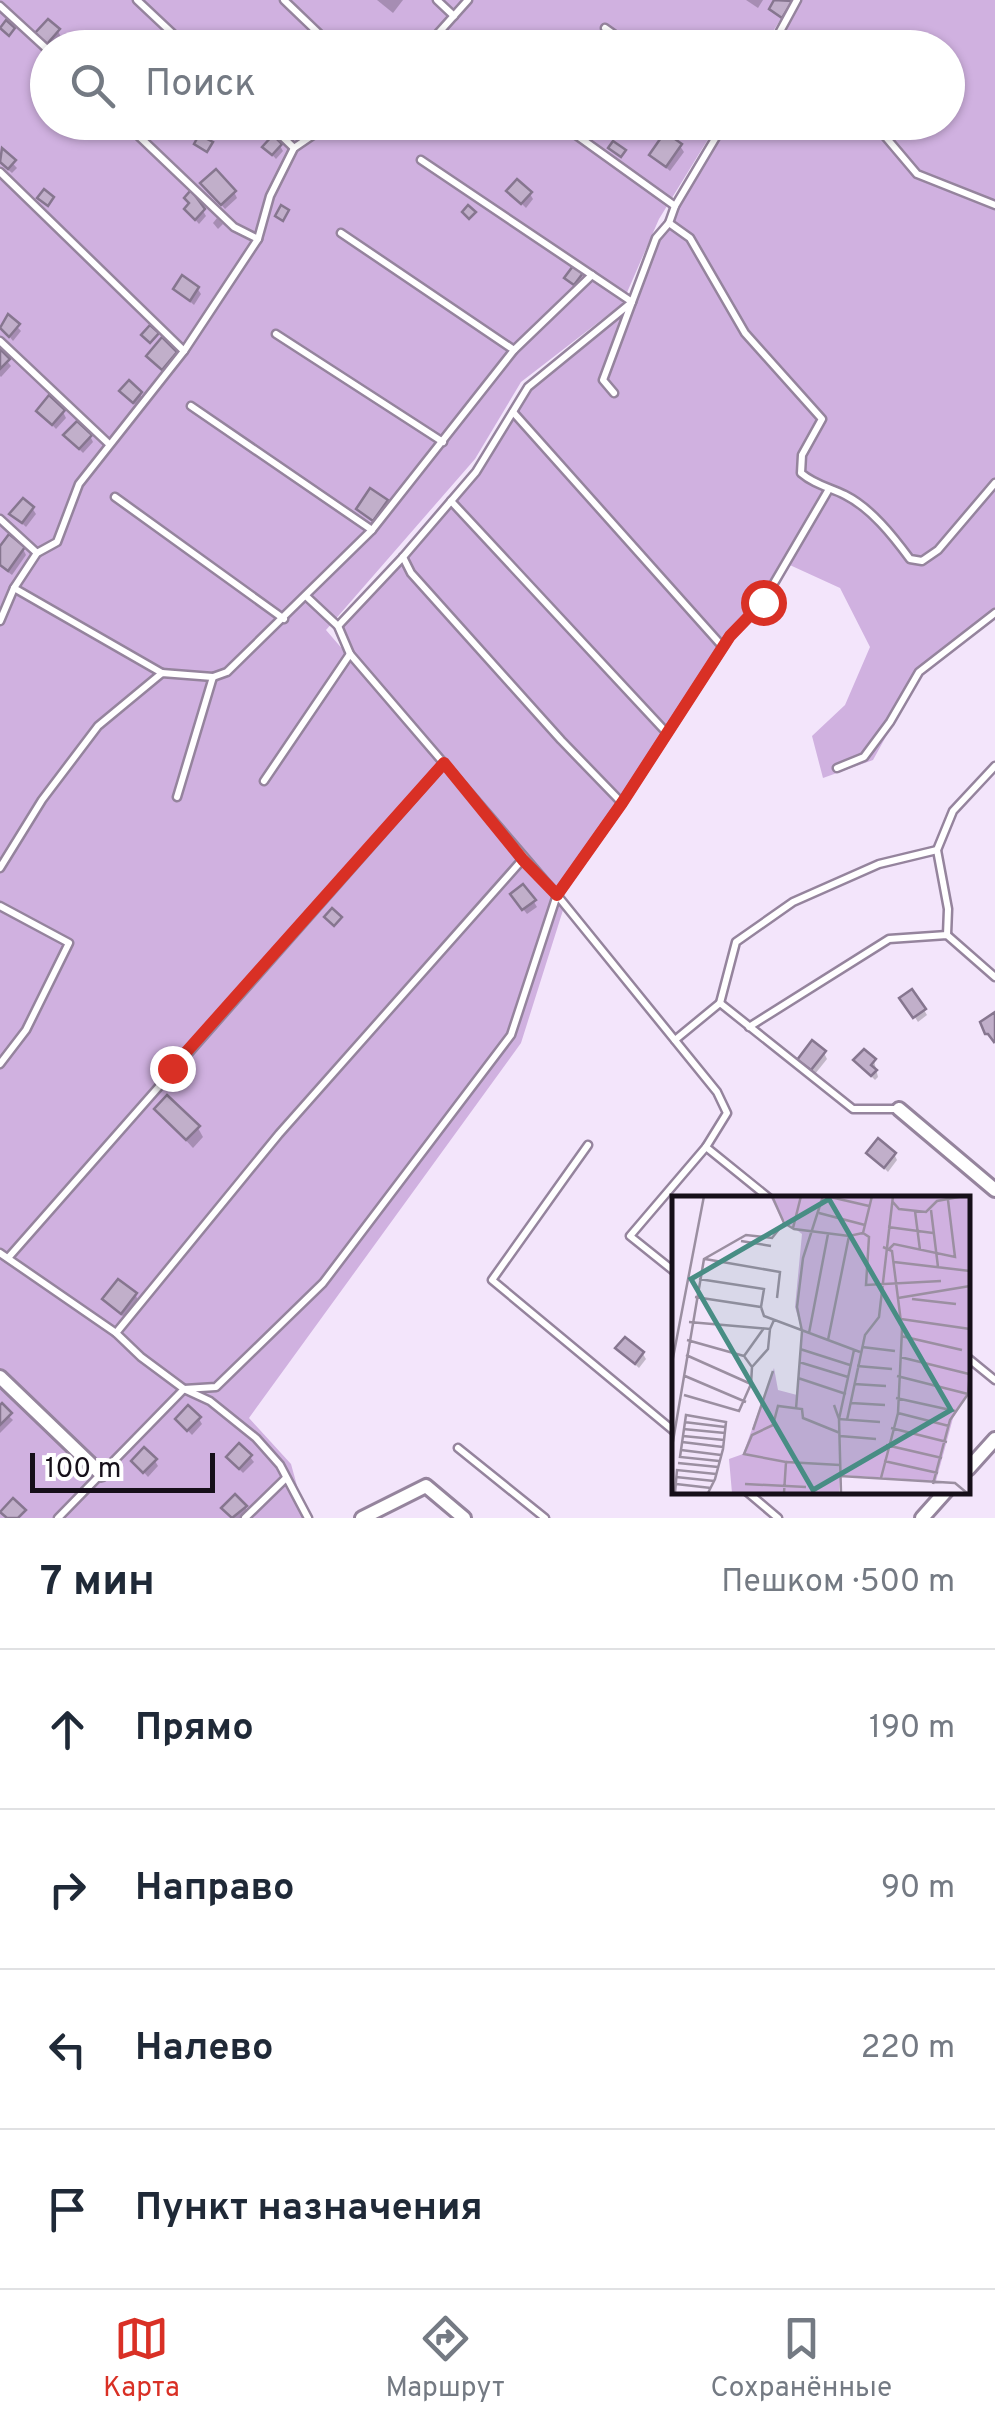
<!DOCTYPE html>
<html lang="ru">
<meta charset="utf-8">
<style>
:root{--surface:#fff;--page:#f6f6f7;--text:#1f2937;--muted:#747a83;--line:#e0e1e3;--accent:#d93025}
body{margin:0;font-family:Overpass,sans-serif;background:var(--page);color:var(--text)}
.scale{position:absolute;left:30px;bottom:25px;width:185px;box-sizing:border-box;padding-left:10px;border:5px solid #160f19;border-top:0;font-size:28px;line-height:35px;white-space:nowrap;color:#160f19;-webkit-text-stroke:8px #fff;paint-order:stroke}
.stop{position:absolute;width:30px;height:30px;margin:-22px;border:8px solid #d93025;border-radius:50%;background:#fff}
.stop.end{background:#d93025;border-color:#fff;box-shadow:0 2px 10px #0008}
.list{margin:0;padding:0;list-style:none}
h2{display:flex;justify-content:space-between;align-items:center;height:130px;margin:0;padding:0 40px;font-size:42px}
h2 small{font-size:32px;font-weight:400;color:var(--muted)}
.list li{display:grid;grid-template-columns:65px 1fr auto;gap:30px;align-items:center;box-sizing:border-box;height:160px;padding:0 40px;border-top:2px solid var(--line)}
.list b{display:block;font-size:38px;white-space:nowrap}
.list em{font-size:32px;font-style:normal;color:var(--muted)}
.icon{flex:none;width:55px;height:55px;fill:none;stroke:currentColor;stroke-width:2;stroke-linecap:round;stroke-linejoin:round}
.map{position:relative;flex:none;width:995px;height:1518px;overflow:hidden}
.search{position:absolute;background:var(--surface);box-shadow:0 2px 8px #0004;left:30px;right:30px;top:30px;height:110px;display:flex;align-items:center;gap:25px;box-sizing:border-box;padding:0 35px;border-radius:55px;color:var(--muted);font-size:38px}
.sheet{height:770px;background:var(--surface)}
nav{display:flex;justify-content:space-around;align-items:center;box-sizing:border-box;height:140px;border-top:2px solid var(--line);background:var(--surface);font-size:28px;color:var(--muted)}
nav a{display:grid;justify-items:center;gap:5px}
nav .on{color:var(--accent)}
.map>svg:first-child{display:block}
.green{fill:#d0b1e0}
.shadow{fill:#0003}
.building{fill:#c1afca;stroke:#86768f;stroke-width:2.5}
.lines{fill:none;stroke-linecap:round;stroke-linejoin:round}
.service-casing{stroke:#95849d;stroke-width:11}
.minor-casing{stroke:#95849d;stroke-width:18}
.service{stroke:#fff;stroke-width:6}
.minor{stroke:#fff;stroke-width:12}
.route{stroke:#d93025;stroke-width:12}
.inset-road{fill:none;stroke:#9b8fa1;stroke-width:2.5}
.view{fill:#488d84;fill-opacity:0.15;stroke:#488d84;stroke-width:5}
.inset-edge{fill:none;stroke:#160f19;stroke-width:5}
</style>
<div class="map">
<svg width="995" height="1518" viewBox="0 0 995 1518">
<rect width="100%" height="100%" fill="#f3e5fb"/>
<g class="green">
<path d="M0,0h793l-30,47 -715,1v74l670,1 -59,96 -37,85 -101,78 -46,77 -149,171 238,277 -43,136 -272,375 42,46 15,54h-306z"/>
<path d="M800,0h195v617l-75,58 -47,85 -50,18 -11,-42 33,-31 25,-58 -30,-59 -59,-27 -20,39 -31,33 -108,166 -65,93 -204,-241 -10,-24 136,-156 50,-81 106,-85 24,-67 66,-115 223,-1v-74l-177,-1z"/>
</g>
<g class="shadow">
<path d="M377,0h26l-10,13z"/>
<path d="M746,0h17l-5,8z"/>
<path d="M58,31l3,6 -10,11 -10,-9z"/>
<path d="M280,146l3,5 -7,8 -11,-12z"/>
<path d="M680,146l4,6 -14,19 -18,-16z"/>
<path d="M2,152l15,16 -5,5 -12,-10z"/>
<path d="M203,184l31,8 3,6 -12,11z"/>
<path d="M509,191l21,3 3,5 -7,9z"/>
<path d="M203,211l3,5 -7,8 -8,-9z"/>
<path d="M217,218l6,6 -5,5 -5,-6z"/>
<path d="M197,288l4,6 -7,11 -18,-16z"/>
<path d="M8,317l13,14 -8,10 -12,-15z"/>
<path d="M0,353l11,13 -10,11 -1,-1z"/>
<path d="M122,391l18,3 3,6 -6,7z"/>
<path d="M39,411l24,1 3,6 -10,11z"/>
<path d="M66,436h24l3,6 -10,11z"/>
<path d="M386,502l3,6 -12,17 -18,-16z"/>
<path d="M32,508l4,6 -10,13 -14,-13z"/>
<path d="M23,549l3,6 -14,20 -12,-9v-16z"/>
<path d="M516,900l18,2 3,5 -10,7z"/>
<path d="M903,999l21,11 3,5 -9,7z"/>
<path d="M824,1053l3,6 -12,15 -15,-14z"/>
<path d="M856,1061h18l4,16 -3,3z"/>
<path d="M157,1109l41,19 5,9 -10,11z"/>
<path d="M869,1153l25,1 3,6 -9,12z"/>
<path d="M135,1294l3,6 -13,18 -20,-18z"/>
<path d="M618,1349l25,5 3,5 -7,9z"/>
<path d="M0,1408l13,12 -13,13z"/>
<path d="M199,1419l3,5 -10,11 -14,-15z"/>
<path d="M250,1457l4,5 -11,11 -10,-10z"/>
<path d="M134,1461h21l3,5 -10,11z"/>
<path d="M245,1507l4,6 -5,5h-12l-4,-4z"/>
</g>
<g class="building">
<path d="M774,0l19,1 -11,17 -13,-9z"/>
<path d="M48,19l12,10 -13,15 -12,-11z"/>
<path d="M6,20l9,8 -6,8 -9,-8z"/>
<path d="M315,35l7,7 -4,6h-10z"/>
<path d="M665,132l17,12 -16,23 -17,-12z"/>
<path d="M199,135l14,7 -6,10 -13,-8z"/>
<path d="M273,135l9,9 -10,11 -10,-8z"/>
<path d="M613,141l13,9 -5,7 -13,-9z"/>
<path d="M2,148l14,12 -8,9 -8,-7z"/>
<path d="M216,169l20,22 -15,14 -21,-22z"/>
<path d="M517,179l15,13 -11,12 -15,-13z"/>
<path d="M44,189l10,8 -6,9 -11,-8z"/>
<path d="M191,190l14,19 -10,11 -11,-11 5,-6 -5,-5z"/>
<path d="M281,205l8,5 -6,11 -8,-5z"/>
<path d="M468,205l8,7 -7,7 -7,-7z"/>
<path d="M573,266l10,7 -9,12 -10,-7z"/>
<path d="M182,275l17,12 -9,14 -17,-12z"/>
<path d="M8,314l12,10 -11,13 -9,-9z"/>
<path d="M150,325l9,8 -9,10 -9,-8z"/>
<path d="M162,337l15,15 -15,18 -16,-14z"/>
<path d="M0,349l10,10 -10,10z"/>
<path d="M129,380l13,12 -9,11 -14,-12z"/>
<path d="M49,395l16,15 -13,15 -16,-14z"/>
<path d="M77,421l15,14 -13,14 -16,-14z"/>
<path d="M370,488l18,12 -15,21 -17,-12z"/>
<path d="M23,498l11,9 -12,16 -13,-9z"/>
<path d="M9,534l16,13 -17,24 -8,-6v-19z"/>
<path d="M523,884l13,16 -14,10 -12,-16z"/>
<path d="M332,908l10,9 -8,9 -10,-9z"/>
<path d="M912,989l14,20 -13,9 -14,-20z"/>
<path d="M995,1012v29l-1,1 -6,-8h-3l-5,-12z"/>
<path d="M812,1040l14,11 -15,19 -14,-10z"/>
<path d="M864,1049l12,10 -5,6 6,5 -6,6 -18,-16z"/>
<path d="M167,1095l33,31 -14,14 -32,-31z"/>
<path d="M878,1138l18,15 -12,15 -18,-15z"/>
<path d="M118,1279l19,14 -16,21 -19,-15z"/>
<path d="M625,1337l19,15 -9,12 -20,-16z"/>
<path d="M2,1403l10,10 -12,12v-20z"/>
<path d="M188,1405l13,12 -14,14 -12,-12z"/>
<path d="M239,1443l13,12 -13,14 -13,-12z"/>
<path d="M144,1447l13,12 -14,14 -12,-12z"/>
<path d="M235,1494l12,12 -15,12 -11,-10z"/>
<path d="M13,1498l13,12 -8,8h-11l-7,-6z"/>
</g>
<g class="lines">
<defs>
<g id="service">
<path d="M137,0l51,48"/>
<path d="M284,0l50,48"/>
<path d="M437,0l17,16"/>
<path d="M0,6l48,44"/>
<path d="M605,28l28,20"/>
<path d="M425,48l43,-48"/>
<path d="M771,48l26,-48"/>
<path d="M124,122l110,105 24,12"/>
<path d="M267,122l27,26"/>
<path d="M558,122l117,84"/>
<path d="M873,122l44,52 78,31"/>
<path d="M421,160l211,142 24,-64 13,-15 6,-17 50,-84"/>
<path d="M0,172l184,179"/>
<path d="M669,223l21,15 55,95 77,86 -20,36 -1,18c14,12 28,14 44,22 26,13 48,41 65,64l12,2 16,-11 57,-67"/>
<path d="M341,233l173,117"/>
<path d="M276,334l167,108"/>
<path d="M0,341l109,103"/>
<path d="M191,406l181,124"/>
<path d="M513,412l210,235"/>
<path d="M115,497l169,122"/>
<path d="M451,501l215,231"/>
<path d="M0,519l37,34"/>
<path d="M403,557l8,16 150,167 61,63"/>
<path d="M14,588l148,85"/>
<path d="M307,597l31,29 12,28 207,241 160,197 10,21 -21,34"/>
<path d="M0,621l14,-33 23,-35 20,-11 22,-58 105,-133 74,-112 12,-43 24,-48 38,-26"/>
<path d="M338,626l65,-69 73,-85 52,-85 104,-85 -29,78 11,13"/>
<path d="M837,768l27,-11 26,-35 29,-50 76,-59"/>
<path d="M264,781l86,-127"/>
<path d="M177,797l36,-120"/>
<path d="M0,868l42,-68 56,-74 64,-53 51,4 14,-5 145,-142 142,-180 78,-75"/>
<path d="M0,906l69,37 -43,87 -26,34"/>
<path d="M947,935l1,-26 -11,-59 16,-39 42,-45"/>
<path d="M720,1003l16,-61 57,-40 86,-38 58,-14"/>
<path d="M749,1027l140,-88 58,-4 48,42"/>
<path d="M675,1040l45,-37 133,106h45"/>
<path d="M588,1145l-96,135 183,152"/>
<path d="M0,1253l116,80 25,24 43,32 26,12 46,37 24,27 28,53"/>
<path d="M8,1258l436,-495"/>
<path d="M675,1272l-45,-36 76,-89 63,51"/>
<path d="M116,1333l163,-199 244,-275"/>
<path d="M968,1358l27,22"/>
<path d="M458,1448l87,70"/>
<path d="M745,1490l33,28"/>
<path d="M58,1518l126,-129 32,-2 107,-104 188,-248 46,-140 65,-92 108,-167 33,-34 66,-113"/>
<path d="M245,1518l40,-39"/>
</g>
<g id="minor">
<path d="M899,1109l96,81"/>
<path d="M0,1377l101,97"/>
<path d="M968,1469l27,-30"/>
<path d="M362,1518l64,-32 38,32"/>
<path d="M922,1518l25,-28"/>
</g>
</defs>
<use href="#service" class="service-casing"/>
<use href="#minor" class="minor-casing"/>
<use href="#service" class="service"/>
<use href="#minor" class="minor"/>
</g>
<g class="lines">
<path class="route" d="M172,1068l272,-305 79,97 34,35 65,-92 108,-167 33,-34"/>
</g>
<g transform="translate(672 1196)">
<rect width="298" height="298" fill="#f3e5fb"/>
<path d="M98,0h199v197l-16,25 -17,63 -96,-6 -1,18h-107l-3,-34 14,-5 31,-86 4,22 19,5 5,-64 -7,-24 7,-73 -21,-16z" fill="#d0b1e0"/>
<path class="inset-road" d="M100,0l12,27 10,6 55,7 14,-3 9,-37M154,0l43,10M220,5l7,8 27,3 11,-11 27,-5M259,14l7,57M243,15l5,39M147,17l46,12M216,31l45,6M121,32l8,-32M191,37l6,4 -3,48 75,-4M69,45l30,5M217,53l5,-5 61,13 -7,-57M33,63l75,13 -3,26M222,66l76,9M23,101l66,10 3,-18 -65,-10M226,102l72,-12M240,103l44,5M89,111l3,9 96,36M229,123l69,10M17,126l81,7 4,-9M137,137l19,-99M229,140l61,14M15,144l57,16 20,-28M156,144l21,-104M190,151l33,4M128,153l50,16M14,159l65,29 1,-17 -8,-11M228,161l69,17M127,166l49,15M0,167l32,-167M185,170l35,3M80,171l16,-18 2,-20M13,180l61,26M225,180l71,18M126,182l48,16M182,188l32,2M12,199l55,16 12,-27M224,202l59,13M179,207l34,2M162,209l5,14 15,-69M124,213l6,-78 -5,-24 6,-49 20,-62M226,217l51,13M175,224l18,-85 14,-18 14,-121M12,226l41,5M219,232l56,14M11,233l42,4M81,234l20,-59M11,240l41,4M168,240l36,3M10,246l41,5M214,249l56,13M0,251l32,-188 42,-24 26,3 12,-15M9,254l40,5M212,265l54,12M114,266l54,3M6,267l40,4M168,280l115,7 12,10M4,281l38,4M209,282l17,-65 4,-83 -10,-79 -9,-4M4,288l35,4M73,288l61,3M261,288l17,-64 18,-26 2,-22M3,297l2,-23 39,4M36,297l7,-14 8,-30 3,-27 -40,-7 -6,42 39,4M112,297l2,-31 -42,-8 8,-19 21,-10 5,-19 24,3 1,9 37,15M169,297l-2,-74 41,3"/>
<path class="view" d="M157,3l122,211 -138,80 -122,-211z"/>
<rect width="298" height="298" class="inset-edge"/>
</g>
</svg>
<div class="scale">100 m</div>
<div class="stop" style="left:763px;top:602px"></div>
<div class="stop end" style="left:172px;top:1068px"></div>
<div class="search"><svg class="icon" aria-label="search" viewBox="0 0 24 24"><circle cx="10" cy="10" r="6"/><path d="M15 15l6 6"/></svg>Поиск</div>
</div>
<section class="sheet">
<h2>7 мин<small>Пешком · 500 m</small></h2>
<ul class="list">
<li><svg class="icon" aria-label="ahead" viewBox="0 0 24 24"><path d="M12 20V5M6 11l6-6 6 6"/></svg><div><b>Прямо</b></div><em>190 m</em></li>
<li><svg class="icon" aria-label="right" viewBox="0 0 24 24"><path d="M7 20v-9h11M14 6l5 5-5 5"/></svg><div><b>Направо</b></div><em>90 m</em></li>
<li><svg class="icon" aria-label="left" viewBox="0 0 24 24"><path d="M17 20v-9H6M10 6l-5 5 5 5"/></svg><div><b>Налево</b></div><em>220 m</em></li>
<li><svg class="icon" aria-label="arrive" viewBox="0 0 24 24"><path d="M6 21V4h12l-3 4 3 4H6"/></svg><div><b>Пункт назначения</b></div></li>
</ul>
</section>
<nav>
<a class="on"><svg class="icon" aria-label="map" viewBox="0 0 24 24"><path d="M3 6l6-2 6 2 6-2v14l-6 2-6-2-6 2zM9 4v14M15 6v14"/></svg>Карта</a>
<a><svg class="icon" aria-label="directions" viewBox="0 0 24 24"><path d="M12 3l9 9-9 9-9-9zM9 14v-3h6M13 9l2 2-2 2"/></svg>Маршрут</a>
<a><svg class="icon" aria-label="saved" viewBox="0 0 24 24"><path d="M7 4h10v16l-5-4-5 4z"/></svg>Сохранённые</a>
</nav>
